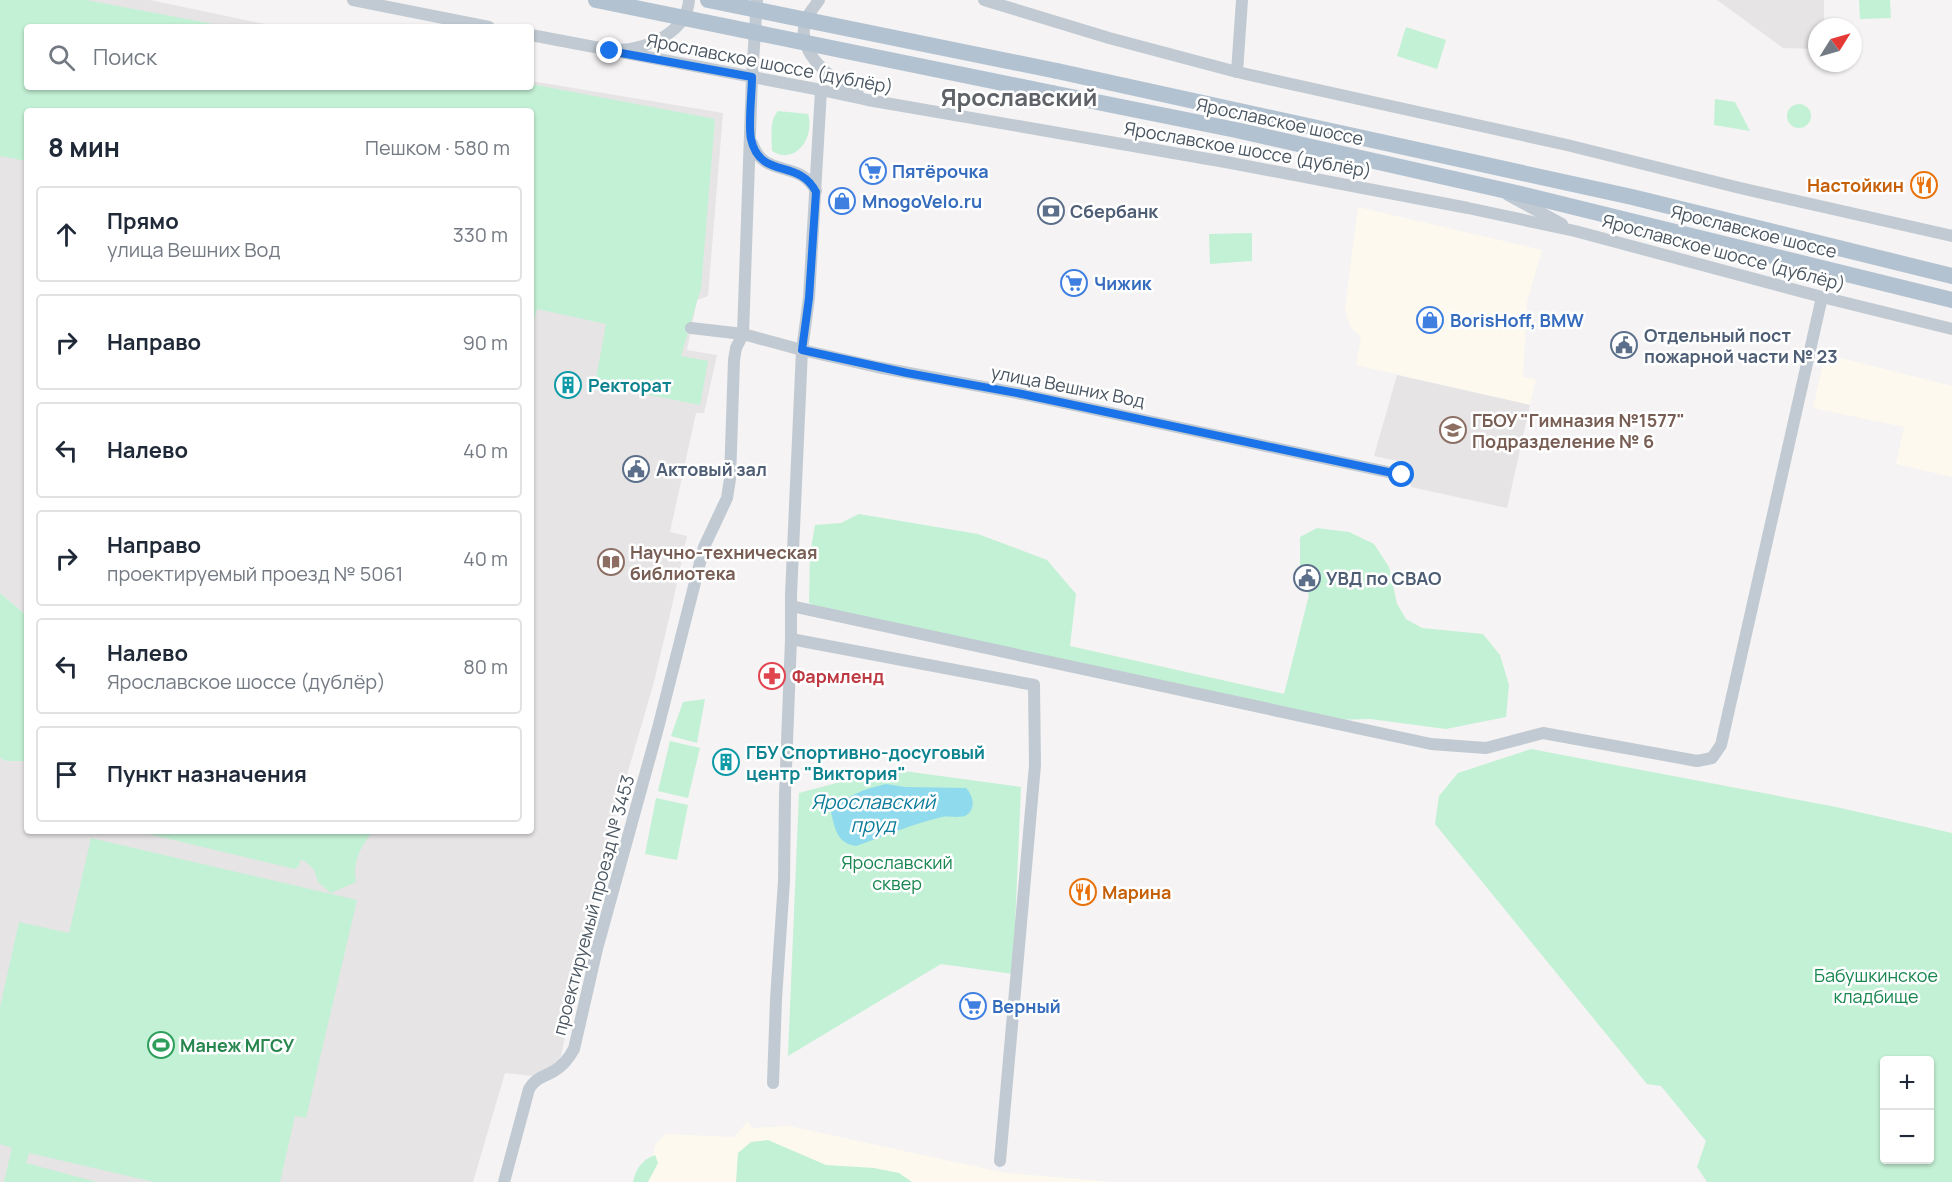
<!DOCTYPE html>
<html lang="ru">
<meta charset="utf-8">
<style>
:root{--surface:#fff;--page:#f2f2f3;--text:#1f2937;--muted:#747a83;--line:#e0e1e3}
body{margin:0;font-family:Manrope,sans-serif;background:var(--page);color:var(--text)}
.controls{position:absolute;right:18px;bottom:18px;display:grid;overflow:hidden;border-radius:6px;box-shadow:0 2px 4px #0004}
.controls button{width:54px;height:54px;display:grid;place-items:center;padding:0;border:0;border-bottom:2px solid var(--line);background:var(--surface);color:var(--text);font:30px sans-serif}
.compass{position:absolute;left:1808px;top:18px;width:54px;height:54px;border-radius:50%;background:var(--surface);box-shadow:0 2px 4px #0004;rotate:53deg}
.stop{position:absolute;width:18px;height:18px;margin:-14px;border:4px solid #1a73e8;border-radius:50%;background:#fff}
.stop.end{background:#1a73e8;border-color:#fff;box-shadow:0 2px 6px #0008}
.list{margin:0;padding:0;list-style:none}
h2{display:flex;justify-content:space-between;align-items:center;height:78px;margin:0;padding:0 24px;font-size:26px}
h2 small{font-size:20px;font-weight:400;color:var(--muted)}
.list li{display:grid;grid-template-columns:39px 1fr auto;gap:18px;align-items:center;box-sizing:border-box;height:96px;margin:0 12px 12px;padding:0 12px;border:2px solid var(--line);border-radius:6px}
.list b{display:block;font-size:22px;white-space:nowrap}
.list p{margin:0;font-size:20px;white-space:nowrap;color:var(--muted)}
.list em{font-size:20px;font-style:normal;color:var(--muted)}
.icon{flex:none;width:33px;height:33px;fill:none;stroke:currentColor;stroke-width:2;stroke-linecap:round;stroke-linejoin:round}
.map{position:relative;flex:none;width:1952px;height:1182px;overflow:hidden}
.search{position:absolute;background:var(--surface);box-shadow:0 2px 4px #0004;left:24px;top:24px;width:510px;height:66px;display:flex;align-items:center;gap:15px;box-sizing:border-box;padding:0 21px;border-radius:6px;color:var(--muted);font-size:22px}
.panel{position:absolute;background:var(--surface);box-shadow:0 2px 4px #0004;left:24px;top:108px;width:510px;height:726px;border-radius:6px}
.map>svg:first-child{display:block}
.commercial{fill:#fdf9ef}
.education{fill:#e6e4e5}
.green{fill:#c3f1d5;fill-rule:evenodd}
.water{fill:#90daee}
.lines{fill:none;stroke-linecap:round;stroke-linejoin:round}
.minor{stroke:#c1cad2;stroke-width:12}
.major{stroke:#b3c2d1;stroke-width:16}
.major-bridge{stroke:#b3c2d1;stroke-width:16}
.route{stroke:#1a73e8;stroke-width:8}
.labels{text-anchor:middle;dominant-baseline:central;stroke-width:5;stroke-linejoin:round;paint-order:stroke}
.street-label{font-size:18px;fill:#4a5661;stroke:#fff}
.shop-label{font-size:18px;font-weight:bold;fill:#366cbe;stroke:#fff;text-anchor:start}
.food-label{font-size:18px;font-weight:bold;fill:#c56008;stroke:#fff;text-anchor:end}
.service-label{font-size:18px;font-weight:bold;fill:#4e5e75;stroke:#fff;text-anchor:start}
.culture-label{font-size:18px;font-weight:bold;fill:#0d838f;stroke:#fff;text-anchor:start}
.education-label{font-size:18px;font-weight:bold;fill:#785e54;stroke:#fff;text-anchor:start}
.health-label{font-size:18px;font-weight:bold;fill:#be3a42;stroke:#fff;text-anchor:start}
.park-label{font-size:18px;fill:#17864f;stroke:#fff}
.leisure-label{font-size:18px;font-weight:bold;fill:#27864d;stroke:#fff;text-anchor:start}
.water-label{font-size:20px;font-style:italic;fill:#0c7c9b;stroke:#fff}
.district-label{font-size:24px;font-weight:bold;fill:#5f6368;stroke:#fff}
</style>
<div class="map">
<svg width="1952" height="1182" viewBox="0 0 1952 1182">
<rect width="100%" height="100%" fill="#f5f3f3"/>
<g class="commercial">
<path d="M1358,207l184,43 -15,52 -4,75 13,2 -6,26 -174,-40 5,-28 -11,-10 -5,-18z"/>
<path d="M1825,354l127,32v91l-56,-13 8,-37 -91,-19z"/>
<path d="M748,1121l4,7 37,-2 217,47 107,9h-467l10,-39 10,-9 68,3z"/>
</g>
<g class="education">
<path d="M0,0h150l129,27h-252v60h504v-6l192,32 -15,183 -11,4 -10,50 30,5 -13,58h-8l-26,119 17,4 -16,74 -17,72 -41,141 -16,65 -37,172 -7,9 -20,7 -28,-3 -32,109h-473v-424l6,3h21v70h504v-720h-504v505l-27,-23z"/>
<path d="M1717,0h107v27h-7v22l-34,-1z"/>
<path d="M1397,375l133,30 -23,103 -96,-21 -4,-24 -33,-7z"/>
</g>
<g class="green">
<path d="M0,0h86l143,27h-202v60h504v-3l184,35 -14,169 -20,68 27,5 -8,44 -105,-21 11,-60 -69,-15 -6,24v-222h-504v50l-27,-5z"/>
<path d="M1859,0h31l1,18 -31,1z"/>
<path d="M1406,27l40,13 -9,29 -40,-13z"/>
<path d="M1715,99l20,3 15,29 -36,-6z"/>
<circle cx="1799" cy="116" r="12"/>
<path d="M778,111l30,3c7,23 -12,52 -36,37 0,-14 -3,-30 6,-40z"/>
<path d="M1252,233v28l-42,3 -1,-30z"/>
<path d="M859,514l119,20 69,26 29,34 -6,52 214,48 25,-99 -9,-21v-37l17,-9 32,4 25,12 15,23 8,37 9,15 16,9 61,6 17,21 9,30 -3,32 -60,12 -76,-10 -38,1 -500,-106 -23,-11 1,-49 5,-29 26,-2z"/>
<path d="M0,593l27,23v145h-21l-6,-3z"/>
<path d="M705,699l-8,44 -26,-7 12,-34z"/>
<path d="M670,741l30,7 -12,50 -30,-7z"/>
<path d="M1531,749l305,58 116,26v349h-245l-10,-15 9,-26 -45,-55 -14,-2 -212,-260 4,-28 19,-23zM1884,1060h46v100h-46z"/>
<path d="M889,769l132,18 -8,187 -72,-10 -153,92 11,-263z"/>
<path d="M656,798l32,7 -11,55 -32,-6z"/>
<path d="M136,831h237c-12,15 -21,31 -17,51l-25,11 -13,-11 -4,-12 -9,-9 -5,-1 -1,6 -4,3z"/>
<path d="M91,838l266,62 -51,218 -11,-2 -15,66h-126l-125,-29 -3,10 71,19h-93l8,-34 -12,-4v-137l19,-85 50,11z"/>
<path d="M768,1140l58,25 48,3 25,5 13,9h-176l2,-29 13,-11z"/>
<path d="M655,1155l3,8 -10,19h-15c3,-14 9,-22 22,-27z"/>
</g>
<path class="water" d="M886,784l19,3 61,1c6,6 10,18 3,25 -6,7 -19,2 -27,4 -29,7 -58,19 -86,29 -19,-3 -21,-17 -25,-34 15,-17 34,-23 55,-28z"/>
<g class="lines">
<g class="minor">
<path d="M353,0l136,27"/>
<path d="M819,0c-4,6 -10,13 -13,19 -12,34 27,61 52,75"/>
<path d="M984,0l125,38 128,34 330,73 173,43 212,48"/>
<path d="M531,35l290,55 47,10 363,63 237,45 107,23 247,66 130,32"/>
<path d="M620,50c29,-2 67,-18 69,-50"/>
<path d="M1237,72l5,-72"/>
<path d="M752,143c12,36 48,16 64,48"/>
<path d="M1508,195l54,29"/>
<path d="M691,328l52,6 59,16 75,17 145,27 380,81"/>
<path d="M791,606l640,138 55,4 57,-15 154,28 15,-3 9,-13 101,-448"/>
<path d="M791,639l243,46 1,80 -35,396"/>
<path d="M773,1083l3,-84 8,-118 1,-87 6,-155v-44l11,-245 7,-52 12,-208"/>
<path d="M504,1182l25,-93c6,-11 15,-12 25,-18 9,-5 15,-13 20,-22l23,-100 61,-221 46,-181 23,-49 3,-19 4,-119 2,-12 7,-14 9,-257 5,-77"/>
</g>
<g class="major">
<path d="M1057,71l575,126 320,79"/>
<path d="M1052,93l184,37 293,66 423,104"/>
</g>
<g class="major-bridge">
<path d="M596,0l456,93"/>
<path d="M708,0l349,71"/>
</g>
</g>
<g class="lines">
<path class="route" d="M610,51l142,26c0,16 -4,48 -1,62 9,41 48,19 65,53l-7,106 -7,52 105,23 115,21 380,81"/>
</g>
<defs>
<symbol id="supermarket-ring" viewBox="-11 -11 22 22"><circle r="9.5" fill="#fff" stroke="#3f7fe0" stroke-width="1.5"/><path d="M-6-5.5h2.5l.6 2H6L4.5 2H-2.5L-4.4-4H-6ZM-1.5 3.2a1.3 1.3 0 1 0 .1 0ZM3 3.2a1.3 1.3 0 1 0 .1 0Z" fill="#3f7fe0"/></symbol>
<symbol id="restaurant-ring" viewBox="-11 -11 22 22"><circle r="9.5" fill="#fff" stroke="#e8710a" stroke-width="1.5"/><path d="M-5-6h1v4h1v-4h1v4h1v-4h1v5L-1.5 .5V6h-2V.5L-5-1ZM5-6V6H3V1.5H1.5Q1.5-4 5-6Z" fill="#e8710a"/></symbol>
<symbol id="shop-ring" viewBox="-11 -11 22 22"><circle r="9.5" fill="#fff" stroke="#3f7fe0" stroke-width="1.5"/><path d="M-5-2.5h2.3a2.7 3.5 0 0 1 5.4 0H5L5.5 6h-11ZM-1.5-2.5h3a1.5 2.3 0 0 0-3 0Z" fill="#3f7fe0"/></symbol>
<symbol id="bank-ring" viewBox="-11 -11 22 22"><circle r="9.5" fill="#fff" stroke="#5c6f8a" stroke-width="1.5"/><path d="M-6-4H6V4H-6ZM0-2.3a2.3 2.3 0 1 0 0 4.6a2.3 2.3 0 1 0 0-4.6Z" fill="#5c6f8a"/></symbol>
<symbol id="civic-ring" viewBox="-11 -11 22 22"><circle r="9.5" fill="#fff" stroke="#5c6f8a" stroke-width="1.5"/><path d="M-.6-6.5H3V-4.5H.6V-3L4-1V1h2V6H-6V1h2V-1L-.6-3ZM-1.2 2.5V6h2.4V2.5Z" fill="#5c6f8a"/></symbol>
<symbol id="building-ring" viewBox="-11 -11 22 22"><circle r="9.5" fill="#fff" stroke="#0f9aa8" stroke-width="1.5"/><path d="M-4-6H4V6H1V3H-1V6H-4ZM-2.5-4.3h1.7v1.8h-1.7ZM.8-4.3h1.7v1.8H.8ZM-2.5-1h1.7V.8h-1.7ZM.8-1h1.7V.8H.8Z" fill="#0f9aa8"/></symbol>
<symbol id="school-ring" viewBox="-11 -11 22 22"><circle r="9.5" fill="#fff" stroke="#8d6e63" stroke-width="1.5"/><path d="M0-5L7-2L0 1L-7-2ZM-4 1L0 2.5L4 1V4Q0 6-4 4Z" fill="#8d6e63"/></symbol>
<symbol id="library-ring" viewBox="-11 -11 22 22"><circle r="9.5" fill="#fff" stroke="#8d6e63" stroke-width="1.5"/><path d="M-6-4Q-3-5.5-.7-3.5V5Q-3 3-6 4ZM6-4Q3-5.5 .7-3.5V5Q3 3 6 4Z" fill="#8d6e63"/></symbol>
<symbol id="pharmacy-ring" viewBox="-11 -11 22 22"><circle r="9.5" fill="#fff" stroke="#e0444e" stroke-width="1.5"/><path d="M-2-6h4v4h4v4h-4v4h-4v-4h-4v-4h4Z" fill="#e0444e"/></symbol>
<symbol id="stadium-ring" viewBox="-11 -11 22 22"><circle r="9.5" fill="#fff" stroke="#2e9e5b" stroke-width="1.5"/><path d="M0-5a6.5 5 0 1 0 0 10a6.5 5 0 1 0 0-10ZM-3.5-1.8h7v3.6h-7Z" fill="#2e9e5b"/></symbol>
</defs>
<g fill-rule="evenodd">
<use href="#supermarket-ring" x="858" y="156" width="30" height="30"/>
<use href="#restaurant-ring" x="1909" y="170" width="30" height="30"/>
<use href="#shop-ring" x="827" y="186" width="30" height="30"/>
<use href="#bank-ring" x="1036" y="196" width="30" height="30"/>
<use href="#supermarket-ring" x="1059" y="268" width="30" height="30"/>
<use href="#shop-ring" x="1415" y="305" width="30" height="30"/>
<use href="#civic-ring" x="1609" y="330" width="30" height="30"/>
<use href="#building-ring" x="553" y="370" width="30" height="30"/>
<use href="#school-ring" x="1438" y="415" width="30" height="30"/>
<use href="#civic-ring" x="621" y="454" width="30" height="30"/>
<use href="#library-ring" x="596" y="547" width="30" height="30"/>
<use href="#civic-ring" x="1292" y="563" width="30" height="30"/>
<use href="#pharmacy-ring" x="757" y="661" width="30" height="30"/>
<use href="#building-ring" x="711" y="747" width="30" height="30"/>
<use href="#restaurant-ring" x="1068" y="877" width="30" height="30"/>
<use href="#supermarket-ring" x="958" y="991" width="30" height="30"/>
<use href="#stadium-ring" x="146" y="1030" width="30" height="30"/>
</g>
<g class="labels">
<g class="street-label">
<text transform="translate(770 63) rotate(11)">Ярославское шоссе (дублёр)</text>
<text transform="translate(1280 121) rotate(12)">Ярославское шоссе</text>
<text transform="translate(1248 149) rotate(10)">Ярославское шоссе (дублёр)</text>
<text transform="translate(1754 231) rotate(14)">Ярославское шоссе</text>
<text transform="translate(1724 252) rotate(15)">Ярославское шоссе (дублёр)</text>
<text transform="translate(1068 386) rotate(11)">улица Вешних Вод</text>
<text transform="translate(593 905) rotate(-75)">проектируемый проезд № 3453</text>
</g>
<g class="shop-label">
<text x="892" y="171">Пятёрочка</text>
<text x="862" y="201">MnogoVelo.ru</text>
<text x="1094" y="283">Чижик</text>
<text x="1450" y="320">BorisHoff, BMW</text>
<text x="992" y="1006">Верный</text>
</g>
<g class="food-label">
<text x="1904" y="185">Настойкин</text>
<text x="1102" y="892" text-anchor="start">Марина</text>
</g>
<g class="service-label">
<text x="1070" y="211">Сбербанк</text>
<text x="1644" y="335">Отдельный пост<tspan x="1644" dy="21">пожарной части № 23</tspan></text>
<text x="656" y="469">Актовый зал</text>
<text x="1326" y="578">УВД по СВАО</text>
</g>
<g class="culture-label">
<text x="588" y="385">Ректорат</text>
<text x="746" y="752">ГБУ Спортивно-досуговый<tspan x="746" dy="21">центр "Виктория"</tspan></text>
</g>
<g class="education-label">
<text x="1472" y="420">ГБОУ "Гимназия №1577"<tspan x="1472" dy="21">Подразделение № 6</tspan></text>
<text x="630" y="552">Научно-техническая<tspan x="630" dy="21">библиотека</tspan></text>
</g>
<g class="health-label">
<text x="792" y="676">Фармленд</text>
</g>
<g class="park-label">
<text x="897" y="862">Ярославский<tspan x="897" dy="21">сквер</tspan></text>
<text x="1876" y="975">Бабушкинское<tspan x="1876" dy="21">кладбище</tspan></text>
</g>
<g class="leisure-label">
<text x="180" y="1045">Манеж МГСУ</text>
</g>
<g class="water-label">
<text x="873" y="801">Ярославский<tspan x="873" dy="23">пруд</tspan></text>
</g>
<g class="district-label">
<text x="1019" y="96">Ярославский</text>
</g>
</g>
</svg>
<div class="controls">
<button>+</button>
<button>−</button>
</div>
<svg class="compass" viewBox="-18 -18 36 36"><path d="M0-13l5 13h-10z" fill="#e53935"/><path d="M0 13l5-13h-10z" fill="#747a83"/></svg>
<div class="stop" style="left:1402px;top:475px"></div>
<div class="stop end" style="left:610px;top:51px"></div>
<div class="search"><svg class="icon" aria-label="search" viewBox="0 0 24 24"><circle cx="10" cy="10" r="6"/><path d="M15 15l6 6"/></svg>Поиск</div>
<section class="panel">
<h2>8 мин<small>Пешком · 580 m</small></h2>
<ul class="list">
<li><svg class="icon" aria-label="ahead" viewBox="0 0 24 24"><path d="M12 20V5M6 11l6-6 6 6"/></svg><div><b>Прямо</b><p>улица Вешних Вод</p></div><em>330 m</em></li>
<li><svg class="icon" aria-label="right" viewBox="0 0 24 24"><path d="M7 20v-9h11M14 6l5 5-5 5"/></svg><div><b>Направо</b></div><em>90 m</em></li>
<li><svg class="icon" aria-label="left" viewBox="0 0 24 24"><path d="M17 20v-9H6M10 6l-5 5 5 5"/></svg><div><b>Налево</b></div><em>40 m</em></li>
<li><svg class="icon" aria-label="right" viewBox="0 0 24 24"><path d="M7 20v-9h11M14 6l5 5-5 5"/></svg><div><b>Направо</b><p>проектируемый проезд № 5061</p></div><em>40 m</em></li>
<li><svg class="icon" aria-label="left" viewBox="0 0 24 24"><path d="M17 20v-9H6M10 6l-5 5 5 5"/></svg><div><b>Налево</b><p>Ярославское шоссе (дублёр)</p></div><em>80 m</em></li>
<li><svg class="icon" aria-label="arrive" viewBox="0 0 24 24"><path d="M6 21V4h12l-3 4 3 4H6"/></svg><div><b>Пункт назначения</b></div></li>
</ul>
</section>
</div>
